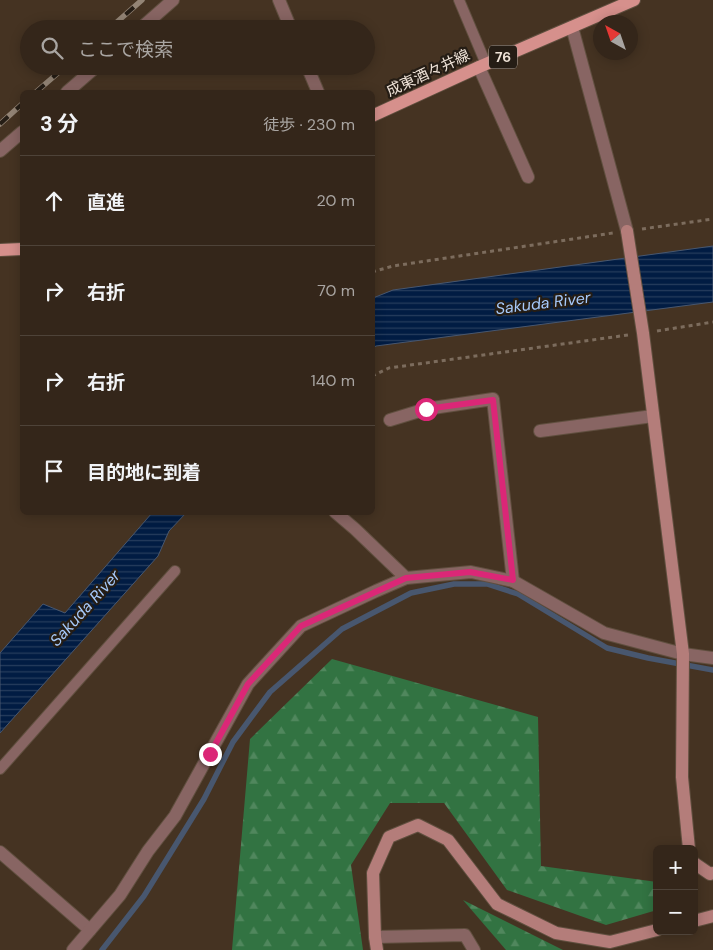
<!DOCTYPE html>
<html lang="ja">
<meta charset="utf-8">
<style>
:root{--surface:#34261a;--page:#3c2e23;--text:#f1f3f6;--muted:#a9a5a2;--line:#4e4339}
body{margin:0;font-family:"DM Sans","Noto Sans JP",sans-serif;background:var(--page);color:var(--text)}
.controls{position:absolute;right:15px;bottom:15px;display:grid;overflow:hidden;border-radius:8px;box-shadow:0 2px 12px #0003}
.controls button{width:45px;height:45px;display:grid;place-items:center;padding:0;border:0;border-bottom:1px solid var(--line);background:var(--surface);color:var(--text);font:25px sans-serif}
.compass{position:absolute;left:593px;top:15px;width:45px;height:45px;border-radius:50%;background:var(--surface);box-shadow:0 2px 12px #0003;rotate:320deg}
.stop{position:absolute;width:15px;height:15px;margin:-11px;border:4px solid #db2777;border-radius:50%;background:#fff}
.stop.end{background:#db2777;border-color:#fff;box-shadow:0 1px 5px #0008}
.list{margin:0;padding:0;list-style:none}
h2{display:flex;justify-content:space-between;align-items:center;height:65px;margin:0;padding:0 20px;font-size:21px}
h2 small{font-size:16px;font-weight:400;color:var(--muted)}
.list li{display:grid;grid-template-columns:32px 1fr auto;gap:15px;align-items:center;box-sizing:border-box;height:90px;padding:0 20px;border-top:1px solid var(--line)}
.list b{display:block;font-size:19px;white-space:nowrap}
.list em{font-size:16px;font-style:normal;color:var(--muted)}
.icon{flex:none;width:28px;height:28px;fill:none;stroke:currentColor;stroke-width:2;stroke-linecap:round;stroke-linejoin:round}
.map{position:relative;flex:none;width:713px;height:950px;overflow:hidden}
.search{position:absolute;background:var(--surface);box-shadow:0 2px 12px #0003;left:20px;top:20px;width:355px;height:55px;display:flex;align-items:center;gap:12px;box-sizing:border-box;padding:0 18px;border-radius:28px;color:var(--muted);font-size:19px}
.panel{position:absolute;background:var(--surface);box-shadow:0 2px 12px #0003;left:20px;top:90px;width:355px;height:425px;border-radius:8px}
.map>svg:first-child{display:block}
.forest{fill:url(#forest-firs)}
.water{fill:url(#water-rules);stroke:#48576f}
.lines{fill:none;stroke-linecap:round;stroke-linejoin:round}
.stream{stroke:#48576f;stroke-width:5.5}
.lane-casing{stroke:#604f3f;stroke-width:12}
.street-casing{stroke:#604f3f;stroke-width:14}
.secondary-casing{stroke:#604f3f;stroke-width:14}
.primary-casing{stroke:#604f3f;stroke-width:14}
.path{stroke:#7c6c5d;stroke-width:3;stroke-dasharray:4 4;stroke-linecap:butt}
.lane{stroke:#886563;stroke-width:10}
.street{stroke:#886563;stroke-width:12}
.secondary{stroke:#b47d7a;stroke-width:12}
.primary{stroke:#d6908c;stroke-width:12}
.rail-casing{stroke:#938475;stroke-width:5.5}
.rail{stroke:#251d15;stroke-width:4;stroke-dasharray:11;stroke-linecap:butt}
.route{stroke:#db2777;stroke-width:6}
.labels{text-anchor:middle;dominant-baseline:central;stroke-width:4.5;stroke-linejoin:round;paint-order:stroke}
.shield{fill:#251d15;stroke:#b2a79d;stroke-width:1}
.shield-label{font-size:14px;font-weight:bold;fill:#eee2d7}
.street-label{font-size:15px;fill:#eee2d7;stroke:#251d15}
.water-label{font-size:16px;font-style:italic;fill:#a7cafb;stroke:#251d15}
</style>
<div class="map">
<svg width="713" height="950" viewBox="0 0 713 950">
<defs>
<pattern id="forest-firs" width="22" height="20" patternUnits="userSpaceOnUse" patternTransform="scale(1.25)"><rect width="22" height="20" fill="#327342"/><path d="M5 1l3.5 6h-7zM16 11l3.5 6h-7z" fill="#50875d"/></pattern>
<pattern id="water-rules" width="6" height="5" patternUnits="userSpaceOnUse" patternTransform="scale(1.25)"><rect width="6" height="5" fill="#011c43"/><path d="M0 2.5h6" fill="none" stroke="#263d5d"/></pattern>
</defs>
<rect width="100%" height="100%" fill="#453322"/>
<g class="forest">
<path d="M332,659l206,58 3,149 116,16v28l-51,15 -99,-35 -63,-87h-54l-39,62 12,85h-131l18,-211z"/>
<path d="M463,900l100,50h-57z"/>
</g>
<g class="water">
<path d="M713,246v56l-337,44 -3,2v-50l20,-8z"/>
<path d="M152,513h34l-17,18 -11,25 -158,177v-80l43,-49 22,9z"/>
</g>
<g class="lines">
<path class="stream" d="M102,950l42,-54 60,-97 29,-57 37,-50 72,-63 69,-36 43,-9h33l31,10 89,54 41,10 65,12"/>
<defs>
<g id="lane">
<path d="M459,0l27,64"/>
<path d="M0,769l175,-198"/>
</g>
<g id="street">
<path d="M279,0l12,29"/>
<path d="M572,27l55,204"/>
<path d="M140,29l33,-29"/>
<path d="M307,66l11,26"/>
<path d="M479,67l49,110"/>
<path d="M67,92l30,-26"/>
<path d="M0,151l22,-19"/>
<path d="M390,420l36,-11 67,-10 20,182"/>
<path d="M540,431l113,-15"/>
<path d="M335,512l20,17 51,49"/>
<path d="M0,852l90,78"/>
<path d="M375,937l90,-2 9,15"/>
<path d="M73,950l47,-55 28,-44 27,-35 73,-132 53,-58 75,-35 30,-13 65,-6 42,9 91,52 79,21 30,4"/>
</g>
<g id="secondary">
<path d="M627,231l16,102 40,321 -1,123 7,72"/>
<path d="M694,863l16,11 3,-1"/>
<path d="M694,921l19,-5"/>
<path d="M377,950l-2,-13 -2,-64 16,-36 29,-12 30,15 49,64 59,29 54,9 47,-12"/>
</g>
<g id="primary">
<path d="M372,116l107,-49 155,-67"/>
<path d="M0,250l22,-1"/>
</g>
</defs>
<use href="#lane" class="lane-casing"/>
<use href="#street" class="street-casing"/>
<use href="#secondary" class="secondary-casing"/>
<use href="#primary" class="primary-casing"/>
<g class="path">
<path d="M642,229l71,-10"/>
<path d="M372,272l21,-6 220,-33"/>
<path d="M657,331l56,-9"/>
<path d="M372,376l17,-8 239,-33"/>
</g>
<use href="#lane" class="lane"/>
<use href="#street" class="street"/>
<use href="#secondary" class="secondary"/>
<use href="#primary" class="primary"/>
<defs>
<g id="rail">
<path d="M109,29l33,-29"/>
<path d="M36,92l30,-26"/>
<path d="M0,124l22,-20"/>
</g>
</defs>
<use href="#rail" class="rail-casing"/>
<use href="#rail" class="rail"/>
</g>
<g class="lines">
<path class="route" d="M210,754l38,-70 53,-58 105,-48 64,-6 43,8 -20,-180 -67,9"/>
</g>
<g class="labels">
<rect class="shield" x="489" y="45.5" width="28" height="23" rx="4"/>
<g class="shield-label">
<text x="503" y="57">76</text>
</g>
<g class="street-label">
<text transform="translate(428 73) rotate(-25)">成東酒々井線</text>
</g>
<g class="water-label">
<text transform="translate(543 303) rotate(-7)">Sakuda River</text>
<text transform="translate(85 608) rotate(-48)">Sakuda River</text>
</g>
</g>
</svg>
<div class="controls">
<button>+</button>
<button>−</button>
</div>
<svg class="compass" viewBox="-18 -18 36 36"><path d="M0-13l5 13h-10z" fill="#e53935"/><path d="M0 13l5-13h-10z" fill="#a9a5a2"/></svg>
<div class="stop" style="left:426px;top:409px"></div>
<div class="stop end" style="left:210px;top:754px"></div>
<div class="search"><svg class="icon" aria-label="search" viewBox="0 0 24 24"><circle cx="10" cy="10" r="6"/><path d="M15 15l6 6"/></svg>ここで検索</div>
<section class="panel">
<h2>3 分<small>徒歩 · 230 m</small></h2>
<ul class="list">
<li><svg class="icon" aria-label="ahead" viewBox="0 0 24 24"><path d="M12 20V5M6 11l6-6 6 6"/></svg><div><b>直進</b></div><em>20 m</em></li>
<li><svg class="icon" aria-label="right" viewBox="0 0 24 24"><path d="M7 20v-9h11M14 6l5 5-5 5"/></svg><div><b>右折</b></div><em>70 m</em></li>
<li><svg class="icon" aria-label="right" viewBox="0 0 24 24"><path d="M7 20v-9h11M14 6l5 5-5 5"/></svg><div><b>右折</b></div><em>140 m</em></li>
<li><svg class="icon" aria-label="arrive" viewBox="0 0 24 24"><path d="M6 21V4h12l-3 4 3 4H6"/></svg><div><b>目的地に到着</b></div></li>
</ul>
</section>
</div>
